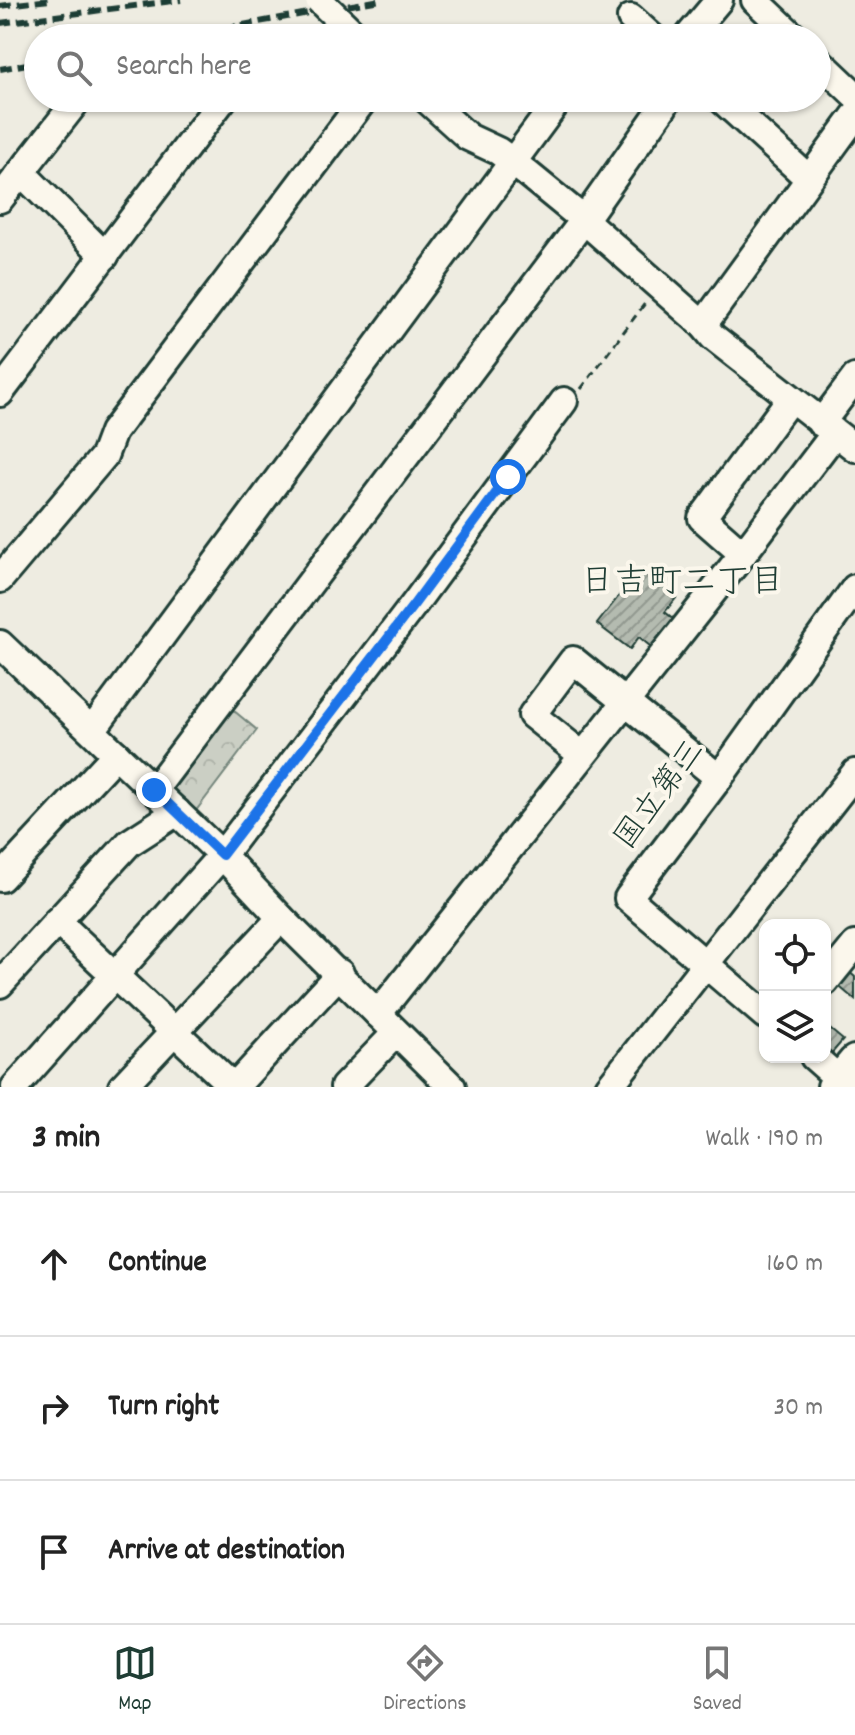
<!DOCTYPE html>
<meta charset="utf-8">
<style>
:root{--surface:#fff;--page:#f2f2f2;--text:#222;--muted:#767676;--line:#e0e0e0;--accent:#1f3d34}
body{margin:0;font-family:Dekko,"Klee One",sans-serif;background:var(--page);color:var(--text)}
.controls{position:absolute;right:24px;bottom:24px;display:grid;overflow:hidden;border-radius:16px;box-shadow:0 2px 6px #0004}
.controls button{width:72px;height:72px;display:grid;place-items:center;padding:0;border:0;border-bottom:2px solid var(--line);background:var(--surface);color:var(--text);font:40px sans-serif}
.stop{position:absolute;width:24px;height:24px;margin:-18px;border:6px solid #1a73e8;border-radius:50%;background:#fff}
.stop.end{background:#1a73e8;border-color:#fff;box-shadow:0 2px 8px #0008}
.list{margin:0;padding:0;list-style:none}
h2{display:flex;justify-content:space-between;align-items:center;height:104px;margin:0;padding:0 32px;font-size:34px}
h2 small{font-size:26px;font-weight:400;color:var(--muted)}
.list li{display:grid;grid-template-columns:52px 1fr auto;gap:24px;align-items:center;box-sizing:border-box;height:144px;padding:0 32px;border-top:2px solid var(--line)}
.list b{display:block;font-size:30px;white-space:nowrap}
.list em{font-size:26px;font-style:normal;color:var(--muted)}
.icon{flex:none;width:44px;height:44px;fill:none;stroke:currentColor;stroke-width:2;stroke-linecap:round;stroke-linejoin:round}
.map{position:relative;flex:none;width:855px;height:1087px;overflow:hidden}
.search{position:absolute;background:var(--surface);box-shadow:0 2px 6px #0004;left:24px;right:24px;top:24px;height:88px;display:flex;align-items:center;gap:20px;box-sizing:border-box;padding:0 28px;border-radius:44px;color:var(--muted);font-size:30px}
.sheet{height:536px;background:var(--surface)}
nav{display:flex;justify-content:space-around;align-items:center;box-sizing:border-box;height:112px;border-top:2px solid var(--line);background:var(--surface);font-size:22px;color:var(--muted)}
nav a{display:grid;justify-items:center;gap:4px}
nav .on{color:var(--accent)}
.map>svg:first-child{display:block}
.park{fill:url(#park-crowns);stroke:#75867c;stroke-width:2}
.building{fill:url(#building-hatch);stroke:#1f3d34;stroke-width:2}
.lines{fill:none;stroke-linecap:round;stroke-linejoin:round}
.minor-casing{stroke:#1f3d34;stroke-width:32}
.major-casing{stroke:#1f3d34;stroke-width:38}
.path{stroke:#1f3d34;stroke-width:3;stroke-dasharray:8 6;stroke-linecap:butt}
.minor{stroke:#fbf7ec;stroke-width:26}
.major{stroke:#fbf7ec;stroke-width:32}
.rail{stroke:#1f3d34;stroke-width:6;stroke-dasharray:12 6;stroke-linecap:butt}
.minor-bridge-casing{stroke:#1f3d34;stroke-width:32;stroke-linecap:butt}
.minor-bridge{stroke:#fbf7ec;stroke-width:26}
.route{stroke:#1a73e8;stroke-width:10}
.labels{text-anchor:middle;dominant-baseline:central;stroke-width:8;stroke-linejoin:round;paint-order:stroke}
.street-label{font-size:32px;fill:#1f3d34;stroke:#fbf7ec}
.neighbourhood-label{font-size:34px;fill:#1f3d34;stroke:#fbf7ec}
</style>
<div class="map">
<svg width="855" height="1087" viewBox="0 0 855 1087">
<defs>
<pattern id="park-crowns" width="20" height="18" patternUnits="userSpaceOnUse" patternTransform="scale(2)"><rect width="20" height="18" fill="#cbcfc4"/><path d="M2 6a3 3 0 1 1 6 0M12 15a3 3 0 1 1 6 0" fill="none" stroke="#aeb3a9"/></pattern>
<pattern id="building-hatch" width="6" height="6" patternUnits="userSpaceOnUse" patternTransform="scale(2)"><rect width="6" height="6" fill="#b4bbb0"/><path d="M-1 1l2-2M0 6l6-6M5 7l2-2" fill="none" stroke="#929990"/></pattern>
</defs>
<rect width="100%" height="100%" fill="#eeece1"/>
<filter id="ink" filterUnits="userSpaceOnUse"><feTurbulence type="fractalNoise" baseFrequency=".0125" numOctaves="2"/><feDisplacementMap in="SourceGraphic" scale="16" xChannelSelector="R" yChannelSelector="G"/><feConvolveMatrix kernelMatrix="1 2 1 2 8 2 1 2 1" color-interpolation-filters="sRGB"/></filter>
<g filter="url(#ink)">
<path class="park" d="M227,705l30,25 -65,86 -29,-29z"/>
<g class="building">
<path d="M640,569l37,28 -12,15 14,11 -23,28 -17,-14 -9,12 -33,-25z"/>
<path d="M847,970l8,7v23l-20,-17z"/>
<path d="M825,1025l18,15 -17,20 -1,-3z"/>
</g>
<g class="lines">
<defs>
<g id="minor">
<path d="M755,0l40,38"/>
<path d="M631,18l22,20"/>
<path d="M687,38l32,-38"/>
<path d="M817,59l38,36"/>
<path d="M425,98l43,39 30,14 15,11 71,58 119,105 10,12 142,111"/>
<path d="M720,98l88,80"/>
<path d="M21,172l84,84"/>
<path d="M0,199l79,-101"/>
<path d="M703,325l152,-209"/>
<path d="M0,393l224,-295"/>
<path d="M821,423l34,-45"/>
<path d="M743,554l-41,-36 88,-119"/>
<path d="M0,579l104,-123 9,-24 252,-334"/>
<path d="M0,644l222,211 59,63 171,169"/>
<path d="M93,729l467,-631"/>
<path d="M582,755l-50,-40 41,-55 146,118"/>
<path d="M154,790l430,-570 80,-114"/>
<path d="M1,878l115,-124"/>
<path d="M57,921l176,166"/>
<path d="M825,982l30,-37"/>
<path d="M0,984l129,-141 48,-31"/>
<path d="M378,1014l365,-460 92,-121"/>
<path d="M765,1015l-137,-117 91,-120 136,-190"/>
<path d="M814,1057l26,23"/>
<path d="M15,1087l207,-232 193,-252 149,-202"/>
<path d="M122,1087l159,-169"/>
<path d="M235,1087l105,-114"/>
<path d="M344,1087l52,-54"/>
<path d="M609,1087l246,-314"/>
</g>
<path id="major" d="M834,1087l21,-25"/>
</defs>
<use href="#minor" class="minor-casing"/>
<use href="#major" class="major-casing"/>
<path class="path" d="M581,389l65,-87"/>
<use href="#minor" class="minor"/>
<use href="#major" class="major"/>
<g class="rail">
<path d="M0,6l49,-6"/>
<path d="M0,23l181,-23"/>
<path d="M171,38l209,-38"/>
<path d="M0,69l38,-7"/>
</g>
<defs>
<path id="minor-bridge" d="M319,0l39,38"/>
</defs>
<use href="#minor-bridge" class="minor-bridge-casing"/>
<use href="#minor-bridge" class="minor-bridge"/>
</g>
</g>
<g class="lines" filter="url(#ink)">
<path class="route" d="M154,790l68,65 193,-252 93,-126"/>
</g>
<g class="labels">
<g class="street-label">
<text transform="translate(662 796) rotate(-53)">国立第三</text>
</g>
<g class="neighbourhood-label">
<text x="682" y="584">日吉町二丁目</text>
</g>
</g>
</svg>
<div class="controls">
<button><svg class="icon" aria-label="locate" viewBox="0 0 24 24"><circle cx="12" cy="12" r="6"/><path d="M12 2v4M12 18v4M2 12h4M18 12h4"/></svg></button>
<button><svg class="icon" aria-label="layers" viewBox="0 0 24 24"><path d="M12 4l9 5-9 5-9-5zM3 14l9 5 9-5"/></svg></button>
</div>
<div class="stop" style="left:508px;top:477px"></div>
<div class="stop end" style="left:154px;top:790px"></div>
<div class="search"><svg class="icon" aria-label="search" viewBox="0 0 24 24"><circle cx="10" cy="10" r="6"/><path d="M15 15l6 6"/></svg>Search here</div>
</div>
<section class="sheet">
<h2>3 min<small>Walk · 190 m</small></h2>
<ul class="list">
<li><svg class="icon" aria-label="ahead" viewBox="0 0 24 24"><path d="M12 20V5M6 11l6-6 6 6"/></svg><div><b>Continue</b></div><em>160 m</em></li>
<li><svg class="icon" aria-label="right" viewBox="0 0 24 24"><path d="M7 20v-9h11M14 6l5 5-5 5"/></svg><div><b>Turn right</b></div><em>30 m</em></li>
<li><svg class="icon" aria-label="arrive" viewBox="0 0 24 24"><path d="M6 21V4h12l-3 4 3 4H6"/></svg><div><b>Arrive at destination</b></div></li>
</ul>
</section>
<nav>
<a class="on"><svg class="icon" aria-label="map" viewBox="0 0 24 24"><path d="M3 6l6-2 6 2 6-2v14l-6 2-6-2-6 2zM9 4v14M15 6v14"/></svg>Map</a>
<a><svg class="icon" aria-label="directions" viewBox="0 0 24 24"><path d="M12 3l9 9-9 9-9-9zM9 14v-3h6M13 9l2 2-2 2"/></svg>Directions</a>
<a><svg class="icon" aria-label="saved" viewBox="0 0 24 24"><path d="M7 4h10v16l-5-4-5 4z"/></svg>Saved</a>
</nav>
